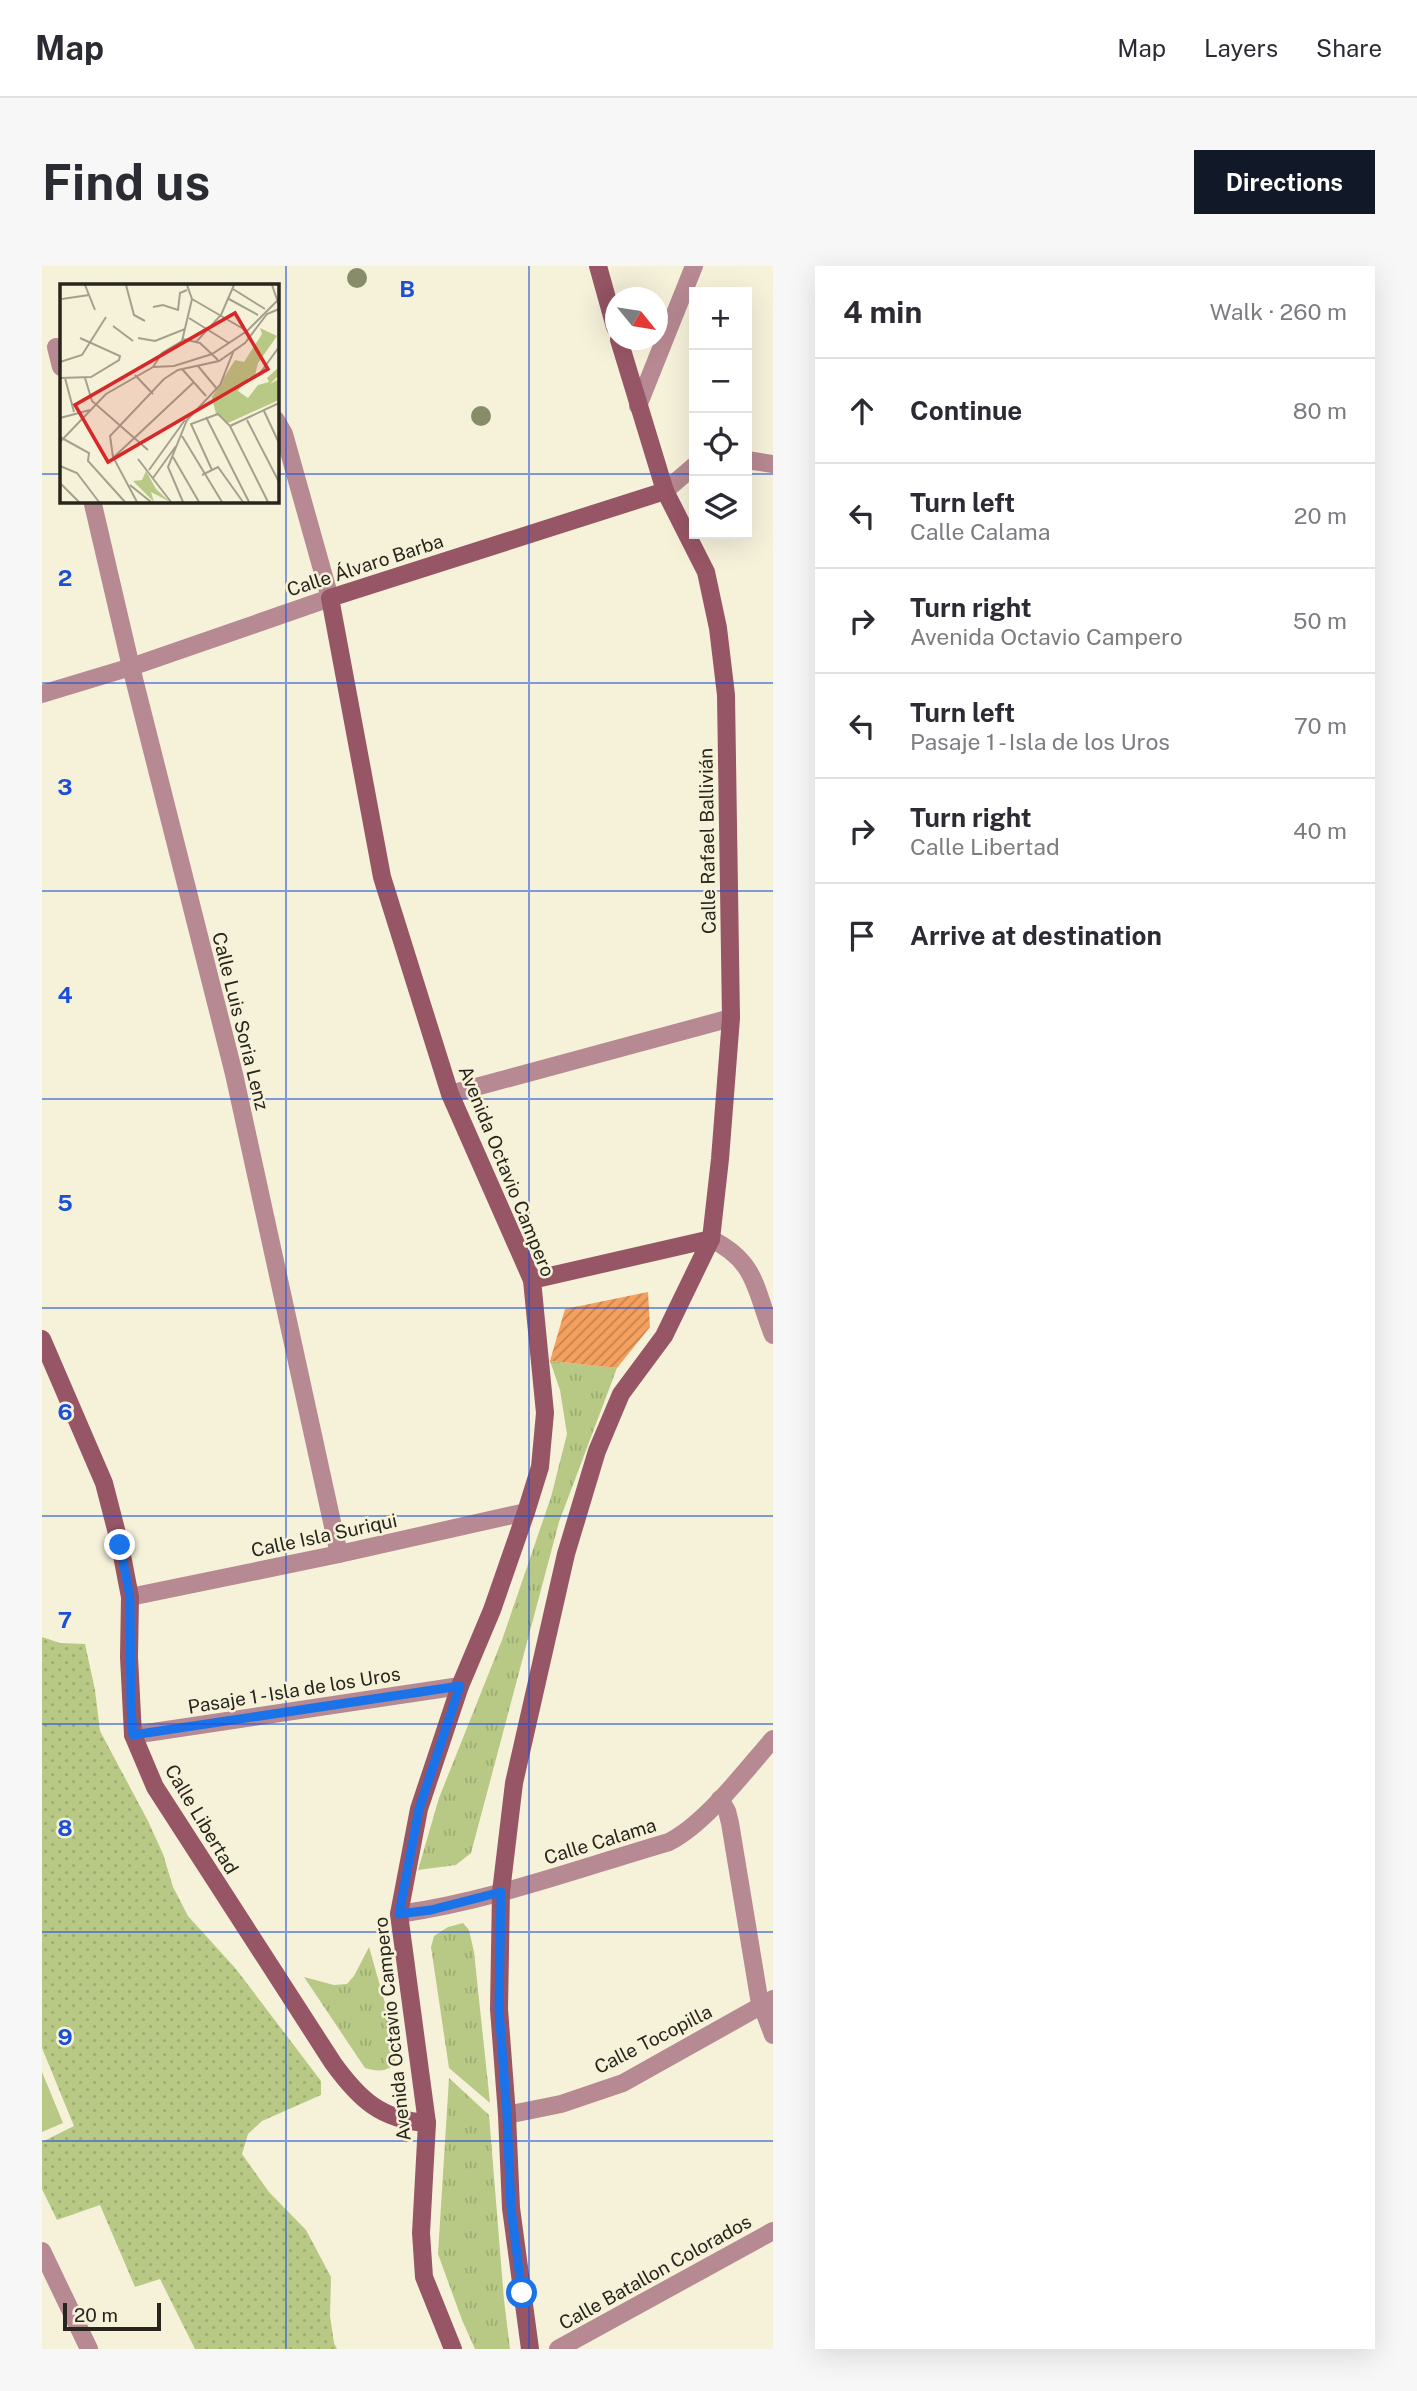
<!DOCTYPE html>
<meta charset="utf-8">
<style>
:root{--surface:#fff;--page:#f7f7f7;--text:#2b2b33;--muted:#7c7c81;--line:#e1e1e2;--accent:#111827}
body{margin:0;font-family:"Public Sans",sans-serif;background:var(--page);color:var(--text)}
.controls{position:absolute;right:21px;top:21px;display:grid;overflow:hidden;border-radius:0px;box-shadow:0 7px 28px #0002}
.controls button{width:63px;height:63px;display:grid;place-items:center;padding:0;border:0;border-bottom:2px solid var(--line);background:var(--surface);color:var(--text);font:35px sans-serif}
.compass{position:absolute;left:563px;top:21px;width:63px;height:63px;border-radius:50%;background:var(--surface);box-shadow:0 7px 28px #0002;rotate:120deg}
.scale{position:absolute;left:21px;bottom:18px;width:98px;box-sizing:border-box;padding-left:7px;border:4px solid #27251c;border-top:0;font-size:19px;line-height:24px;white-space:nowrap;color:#27251c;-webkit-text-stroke:5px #f6f2da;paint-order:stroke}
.stop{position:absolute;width:21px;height:21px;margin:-16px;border:5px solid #1a73e8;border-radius:50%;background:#fff}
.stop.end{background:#1a73e8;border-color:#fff;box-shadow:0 2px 7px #0008}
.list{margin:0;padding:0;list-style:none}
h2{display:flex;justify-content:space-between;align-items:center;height:91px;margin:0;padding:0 28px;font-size:30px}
h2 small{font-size:23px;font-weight:400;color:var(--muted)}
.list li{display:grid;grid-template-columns:46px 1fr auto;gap:21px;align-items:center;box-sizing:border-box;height:105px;padding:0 28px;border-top:2px solid var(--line)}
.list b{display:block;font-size:26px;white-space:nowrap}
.list p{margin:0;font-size:23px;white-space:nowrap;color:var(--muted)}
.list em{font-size:23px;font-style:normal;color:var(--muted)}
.icon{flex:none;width:38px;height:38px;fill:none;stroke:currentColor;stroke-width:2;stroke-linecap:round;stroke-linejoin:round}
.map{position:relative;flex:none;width:731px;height:2083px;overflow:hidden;border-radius:0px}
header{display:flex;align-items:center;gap:42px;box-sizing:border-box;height:98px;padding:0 35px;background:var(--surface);border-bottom:2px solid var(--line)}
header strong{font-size:33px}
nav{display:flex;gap:38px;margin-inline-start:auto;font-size:24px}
.intro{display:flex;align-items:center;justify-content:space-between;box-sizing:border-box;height:168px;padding:0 42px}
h1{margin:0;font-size:49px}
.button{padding:18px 32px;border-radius:0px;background:var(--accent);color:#fff;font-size:24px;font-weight:700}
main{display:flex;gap:42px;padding:0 42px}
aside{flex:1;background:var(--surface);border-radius:0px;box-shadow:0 7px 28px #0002}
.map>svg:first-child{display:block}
.grass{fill:url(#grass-dots)}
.park{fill:url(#park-tufts)}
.pitch{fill:#b7c985}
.building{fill:url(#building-hatch)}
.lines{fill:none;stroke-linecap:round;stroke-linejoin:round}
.street{stroke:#b78992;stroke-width:18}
.secondary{stroke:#975665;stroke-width:18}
.tree{fill:#898c69}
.route{stroke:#1a73e8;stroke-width:9}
.grid{fill:none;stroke:#1d4ed8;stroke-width:2;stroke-opacity:0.55}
.labels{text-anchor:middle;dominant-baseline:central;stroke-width:5;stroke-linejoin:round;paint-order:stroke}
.street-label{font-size:19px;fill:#27251c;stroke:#f6f2da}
.inset-road{fill:none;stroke:#a3a08e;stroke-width:2}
.view{fill:#d62828;fill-opacity:0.15;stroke:#d62828;stroke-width:3.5}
.inset-edge{fill:none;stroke:#27251c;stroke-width:3.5}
.grid-label{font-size:23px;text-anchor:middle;font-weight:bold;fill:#1d4ed8;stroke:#f6f2da;stroke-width:5;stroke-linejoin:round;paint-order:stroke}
</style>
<header>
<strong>Map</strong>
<nav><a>Map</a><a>Layers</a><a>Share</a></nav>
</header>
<div class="intro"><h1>Find us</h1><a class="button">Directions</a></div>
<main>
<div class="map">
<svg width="731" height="2083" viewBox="0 0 731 2083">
<defs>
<pattern id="grass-dots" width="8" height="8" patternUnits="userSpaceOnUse" patternTransform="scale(1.75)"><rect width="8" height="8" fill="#b7c985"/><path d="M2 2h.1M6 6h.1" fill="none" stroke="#9dac72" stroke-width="1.8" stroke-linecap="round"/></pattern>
<pattern id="park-tufts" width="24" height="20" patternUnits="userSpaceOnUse" patternTransform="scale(1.75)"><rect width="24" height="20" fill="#b7c985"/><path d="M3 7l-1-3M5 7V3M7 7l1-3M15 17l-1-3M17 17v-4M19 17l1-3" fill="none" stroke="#9dac72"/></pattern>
<pattern id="building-hatch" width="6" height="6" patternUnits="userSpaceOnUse" patternTransform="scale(1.75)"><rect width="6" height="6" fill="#f4a05e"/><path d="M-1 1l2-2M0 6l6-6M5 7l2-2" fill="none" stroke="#c6824d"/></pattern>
</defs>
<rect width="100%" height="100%" fill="#f6f2da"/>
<path class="grass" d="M0,1371l18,6 25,1 10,46 5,41 48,90 15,33 10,33 15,29 48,53 85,112v14l-59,26 -14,13 -6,20 27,38 37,38 25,47 -1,39 4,27 3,6h-142l-35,-70 -25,8 -35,-82 -43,15 -15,-31v-47l32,-16 -32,-78z"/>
<g class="park">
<path d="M508,1095l67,7 -58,154 -88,331 -15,12 -38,5 21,-72 63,-158 49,-143 16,-63 -7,-44z"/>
<path d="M421,1657l6,7 5,22 16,151 -41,-35 -18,-121 3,-11 14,-9z"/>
<path d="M327,1681l29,102 -5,17c-10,6 -17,5 -28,2l-61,-91 30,8 13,-1 7,-8z"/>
<path d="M407,1812l40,37 15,185 6,49h-35l-13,-29 -24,-66z"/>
</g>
<path class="pitch" d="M0,1806l21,51 -21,9z"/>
<path class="building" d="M606,1026l2,35 -33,41 -67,-7 15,-52z"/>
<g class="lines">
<g class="street">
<path d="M14,81l5,20"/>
<path d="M596,140l56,-140"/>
<path d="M705,194l26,4"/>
<path d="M623,225l29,-25"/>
<path d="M50,234l39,167 103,407 105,480"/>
<path d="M0,428l89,-27 199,-69 -46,-164 -8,-14"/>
<path d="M408,828l281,-76"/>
<path d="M669,973c47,23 44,52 62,96"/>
<path d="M88,1331l209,-43 187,-42"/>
<path d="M91,1469l327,-49"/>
<path d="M678,1533l7,12 3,12 29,175 14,37"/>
<path d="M357,1648c92,-13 181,-46 270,-72 37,-19 76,-71 104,-103"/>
<path d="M465,1849l54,-11 62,-21 150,-84"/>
<path d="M0,1985l47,98"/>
<path d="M516,2083l215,-118"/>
</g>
<g class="secondary">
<path d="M556,0l17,61"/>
<path d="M490,1014l179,-41"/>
<path d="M0,1073l62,144 16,62 10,52 -1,60 4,78 22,52 178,276c26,36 48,57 94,60"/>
<path d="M411,2083l-29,-72 -3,-44 6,-110 -28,-209 20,-105 41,-123 32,-76 34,-98 14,-45 5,-54 -13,-133 -82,-186 -68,-217 -52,-279 335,-107"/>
<path d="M488,2083l-19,-141 -4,-93 -8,-106 2,-117 13,-109 52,-229 31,-103 24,-57 43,-58 47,-97 9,-80 11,-141 -5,-323 -8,-67 -12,-56 -41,-81 -46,-151"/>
</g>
</g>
<g class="tree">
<circle cx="315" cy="12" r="10"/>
<circle cx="439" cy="150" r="10"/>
</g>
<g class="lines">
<path class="route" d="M78,1279l10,52 1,109 2,29 327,-49 -41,123 -20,105 32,-4 70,-18 -2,117 8,106 4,93 11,85"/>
</g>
<path class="grid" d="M244,0v2083M487,0v2083M0,208h19M234,208h418M705,208h26M0,417h731M0,625h731M0,833h731M0,1042h731M0,1250h731M0,1458h731M0,1666h731M0,1875h731"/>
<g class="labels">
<g class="street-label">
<text transform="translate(323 299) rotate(-18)">Calle Álvaro Barba</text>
<text transform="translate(665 575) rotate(-91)">Calle Rafael Ballivián</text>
<text transform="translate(199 755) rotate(76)">Calle Luis Soria Lenz</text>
<text transform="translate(465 905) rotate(68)">Avenida Octavio Campero</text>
<text transform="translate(282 1269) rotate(-12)">Calle Isla Suriqui</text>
<text transform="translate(252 1424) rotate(-9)">Pasaje 1 - Isla de los Uros</text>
<text transform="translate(160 1553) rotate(59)">Calle Libertad</text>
<text transform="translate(558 1575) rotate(-17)">Calle Calama</text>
<text transform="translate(350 1763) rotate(-96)">Avenida Octavio Campero</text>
<text transform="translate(611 1773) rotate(-27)">Calle Tocopilla</text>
<text transform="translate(613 2006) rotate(-29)">Calle Batallon Colorados</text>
</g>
</g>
<g transform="translate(18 18)">
<rect width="219" height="219" fill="#f6f2da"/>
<path d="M200,44l17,8 -19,27 -4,16 -5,-2 -11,14 10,7 10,-13 11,-3 -2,-4 11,-10 1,7 -9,9 9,-5v21l-51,23 -12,-9 -4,-17 23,-37 9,2 18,-28z" fill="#b7c985"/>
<path d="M86,187l10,18 14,13 -19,-10 3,10 -21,-21 9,-1z" fill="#b7c985"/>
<path class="inset-road" d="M25,1l10,25M66,1l8,30 11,6M212,1l7,20M173,5l32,20M2,15l27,-4M132,15l55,32M169,15l29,16M93,23l10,-2 15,5 2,-17 7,-3M129,34l40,25M53,42l20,15M78,54l17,3 30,-12M123,55l17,4 18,17M136,58l25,-27 13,-30M0,78l22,-7 24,-38M138,82l19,23M93,83l21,-1 38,-12 35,-23 30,-30M122,85l24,27M75,91l18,19M198,92l21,-29M0,94l31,-1 28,-17 1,-4 -40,-18M5,94l9,34M25,94l7,23 56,49M204,127l15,32M146,133l43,85M0,134l30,-8M187,136l32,62M170,142l49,-23M122,152l40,66M0,153l29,16 -1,8 37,41M0,158l46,-48 47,-27 9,-14 20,-12 10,-42 -5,-14M54,173l80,-75M113,173l26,45M78,175l33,43M0,182l17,7 22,29M89,186l36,-50M152,186l-21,-46 27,-10 12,12 38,76M142,191l16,-8 25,35M93,194l23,-32M0,199l19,19M70,201l21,17M77,218l-24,-45 -3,-21 54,-57 14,-9 41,-9 26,-18 22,-29 12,-5M123,218l-15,-35 19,-47 33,-35 14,-35"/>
<path class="view" d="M175,29l33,56 -160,93 -33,-57z"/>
<rect width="219" height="219" class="inset-edge"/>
</g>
<g class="grid-label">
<text x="365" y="31">B</text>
<text x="23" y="320">2</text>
<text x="23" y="529">3</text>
<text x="23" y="737">4</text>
<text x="23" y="945">5</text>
<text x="23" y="1154">6</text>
<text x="23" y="1362">7</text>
<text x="23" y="1570">8</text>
<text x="23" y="1779">9</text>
</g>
</svg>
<div class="controls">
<button>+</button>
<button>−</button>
<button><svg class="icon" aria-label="locate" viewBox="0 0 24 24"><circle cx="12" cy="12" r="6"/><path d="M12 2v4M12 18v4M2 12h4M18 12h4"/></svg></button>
<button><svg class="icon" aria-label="layers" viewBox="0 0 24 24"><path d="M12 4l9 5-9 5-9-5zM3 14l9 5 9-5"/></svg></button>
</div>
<svg class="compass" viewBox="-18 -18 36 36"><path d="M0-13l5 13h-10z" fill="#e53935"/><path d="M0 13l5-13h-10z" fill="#7c7c81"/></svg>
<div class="scale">20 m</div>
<div class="stop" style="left:480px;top:2027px"></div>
<div class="stop end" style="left:78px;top:1279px"></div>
</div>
<aside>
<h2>4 min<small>Walk · 260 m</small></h2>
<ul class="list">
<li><svg class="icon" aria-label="ahead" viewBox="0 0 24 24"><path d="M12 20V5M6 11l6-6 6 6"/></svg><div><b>Continue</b></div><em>80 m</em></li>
<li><svg class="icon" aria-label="left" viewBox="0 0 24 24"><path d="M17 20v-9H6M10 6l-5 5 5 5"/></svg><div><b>Turn left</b><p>Calle Calama</p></div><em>20 m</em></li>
<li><svg class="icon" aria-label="right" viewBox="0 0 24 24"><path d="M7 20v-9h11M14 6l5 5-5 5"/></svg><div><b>Turn right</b><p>Avenida Octavio Campero</p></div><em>50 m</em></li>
<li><svg class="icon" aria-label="left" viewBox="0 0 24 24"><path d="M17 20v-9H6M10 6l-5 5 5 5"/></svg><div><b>Turn left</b><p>Pasaje 1 - Isla de los Uros</p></div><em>70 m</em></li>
<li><svg class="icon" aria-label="right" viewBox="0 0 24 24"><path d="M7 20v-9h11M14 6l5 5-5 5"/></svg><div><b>Turn right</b><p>Calle Libertad</p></div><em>40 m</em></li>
<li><svg class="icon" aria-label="arrive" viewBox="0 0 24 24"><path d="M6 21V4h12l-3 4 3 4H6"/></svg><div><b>Arrive at destination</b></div></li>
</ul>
</aside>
</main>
